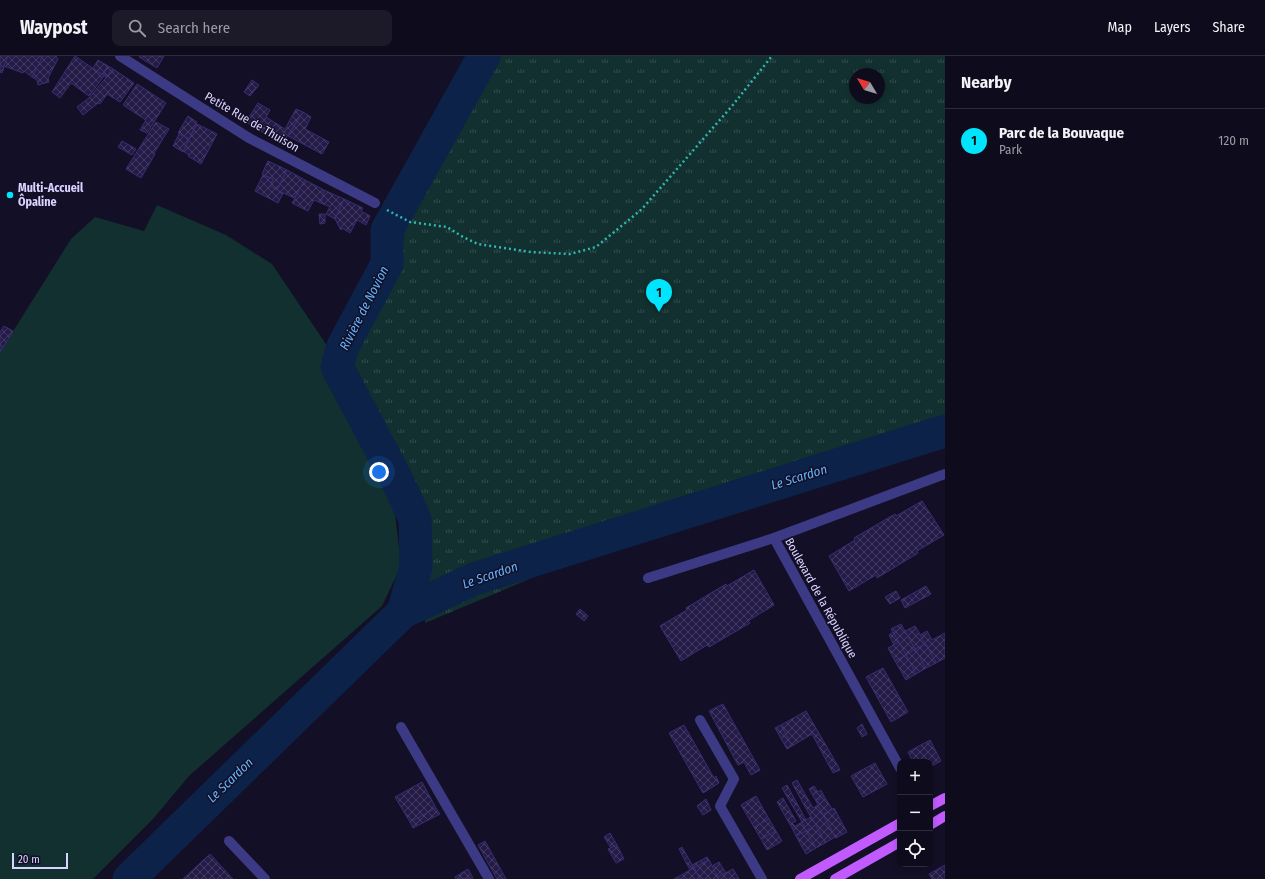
<!DOCTYPE html>
<meta charset="utf-8">
<style>
:root{--surface:#0e0b1c;--page:#1c1929;--text:#f1f3f6;--muted:#9b9ba3;--line:#2e2b3b;--accent:#00e5ff}
body{margin:0;font-family:"Fira Sans Condensed",sans-serif;background:var(--page);color:var(--text)}
.controls{position:absolute;right:12px;bottom:12px;display:grid;overflow:hidden;border-radius:8px;box-shadow:0 2px 6px #0003}
.controls button{width:36px;height:36px;display:grid;place-items:center;padding:0;border:0;border-bottom:1px solid var(--line);background:var(--surface);color:var(--text);font:20px sans-serif}
.compass{position:absolute;left:849px;top:12px;width:36px;height:36px;border-radius:50%;background:var(--surface);box-shadow:0 2px 6px #0003;rotate:308deg}
.scale{position:absolute;left:12px;bottom:10px;width:56px;box-sizing:border-box;padding-left:4px;border:2px solid #d9d4ff;border-top:0;font-size:11px;line-height:14px;white-space:nowrap;color:#d9d4ff;-webkit-text-stroke:3px #130f26;paint-order:stroke}
.you{position:absolute;left:379px;top:416px;width:14px;height:14px;margin:-10px;border:3px solid #fff;border-radius:50%;background:#1a73e8;box-shadow:0 0 0 6px #1a73e833}
.badge{display:grid;place-items:center;width:26px;height:26px;border-radius:50%;background:var(--accent);color:#111;font-size:13px;font-weight:700}
.pin{position:absolute;translate:-50% -33px;filter:drop-shadow(0 1px 2px #0008)}
.pin::after{content:'';position:absolute;top:21px;width:14px;height:12px;background:inherit;clip-path:polygon(0 0,100% 0,50% 100%)}
.list{margin:0;padding:0;list-style:none}
h2{display:flex;justify-content:space-between;align-items:center;height:52px;margin:0;padding:0 16px;font-size:17px}
h2 small{font-size:13px;font-weight:400;color:var(--muted)}
.list li{display:grid;grid-template-columns:26px 1fr auto;gap:12px;align-items:center;box-sizing:border-box;height:64px;padding:0 16px;border-top:1px solid var(--line)}
.list b{display:block;font-size:15px;white-space:nowrap}
.list p{margin:0;font-size:13px;white-space:nowrap;color:var(--muted)}
.list em{font-size:13px;font-style:normal;color:var(--muted)}
.icon{flex:none;width:22px;height:22px;fill:none;stroke:currentColor;stroke-width:2;stroke-linecap:round;stroke-linejoin:round}
.map{position:relative;flex:none;width:945px;height:823px;overflow:hidden}
header{display:flex;align-items:center;gap:24px;box-sizing:border-box;height:56px;padding:0 20px;background:var(--surface);border-bottom:1px solid var(--line)}
header strong{font-size:19px}
nav{display:flex;gap:22px;margin-inline-start:auto;font-size:14px}
.search{width:280px;height:36px;background:var(--page);display:flex;align-items:center;gap:10px;box-sizing:border-box;padding:0 14px;border-radius:8px;color:var(--muted);font-size:15px}
main{display:flex}
aside{flex:1;background:var(--surface)}
.map>svg:first-child{display:block}
.green{fill:#12302f}
.park{fill:url(#park-tufts);fill-rule:evenodd}
.lines{fill:none;stroke-linecap:round;stroke-linejoin:round}
.river{stroke:#0c2248;stroke-width:33}
.building{fill:url(#building-cross-hatch);stroke:#3b2d73}
.path{stroke:#2fb8b0;stroke-width:2.5;stroke-dasharray:2 3;stroke-linecap:butt}
.service{stroke:#3d3a85;stroke-width:10}
.minor{stroke:#3d3a85;stroke-width:10}
.primary{stroke:#c25bff;stroke-width:10}
.poi-dot{fill:#00e5ff;stroke:#130f26;stroke-width:1.5}
.labels{text-anchor:middle;dominant-baseline:central;stroke-width:3;stroke-linejoin:round;paint-order:stroke}
.street-label{font-size:12px;fill:#d9d4ff;stroke:#130f26}
.poi-label{font-size:12px;font-weight:bold;fill:#d9d4ff;stroke:#130f26;text-anchor:start}
.water-label{font-size:13px;font-style:italic;fill:#62b6ff;stroke:#130f26}
</style>
<header>
<strong>Waypost</strong>
<div class="search"><svg class="icon" aria-label="search" viewBox="0 0 24 24"><circle cx="10" cy="10" r="6"/><path d="M15 15l6 6"/></svg>Search here</div>
<nav><a>Map</a><a>Layers</a><a>Share</a></nav>
</header>
<main>
<div class="map">
<svg width="945" height="823" viewBox="0 0 945 823">
<defs>
<pattern id="park-tufts" width="24" height="20" patternUnits="userSpaceOnUse"><rect width="24" height="20" fill="#12302f"/><path d="M3 7l-1-3M5 7V3M7 7l1-3M15 17l-1-3M17 17v-4M19 17l1-3" fill="none" stroke="#344d4e"/></pattern>
<pattern id="building-cross-hatch" width="8" height="8" patternUnits="userSpaceOnUse"><rect width="8" height="8" fill="#241b47"/><path d="M0 0l8 8M0 8l8-8" fill="none" stroke="#433b63"/></pattern>
</defs>
<rect width="100%" height="100%" fill="#130f26"/>
<path class="green" d="M157,149l69,30 46,29 58,86 7,50 57,104 7,62 -19,40 -193,170 -36,43 -60,60h-93v-527l71,-113 24,-22 49,14z"/>
<path class="park" d="M473,0h472v387l-392,126 -128,54v-107l-75,-161 48,-86 6,-33 -20,-15zM855,18h24v24h-24z"/>
<g class="lines">
<g class="river">
<path d="M403,556l13,-45 -1,-48 -20,-43 -58,-109 6,-21 44,-82v-34l97,-174"/>
<path d="M129,823l274,-267 71,-33 471,-148"/>
</g>
</g>
<g class="building">
<path d="M0,0h8l-6,17 -2,-1z"/>
<path d="M8,0h35l-11,21 -8,-6 -1,2 -19,-7z"/>
<path d="M43,0h13l2,3 -10,19 1,4 -11,3 -1,-5 -5,-3z"/>
<path d="M75,0l29,20 -15,20 -18,-13 -11,15 -8,-6z"/>
<path d="M140,0h24l-7,12 -18,-11z"/>
<path d="M98,4l10,6 -5,7 4,3 -1,1 -13,-9z"/>
<path d="M108,10l5,3 -6,7 -4,-3z"/>
<path d="M113,13l21,14 -14,19 -13,-8 -7,10 -2,-1 -15,12 -6,-8 12,-9z"/>
<path d="M252,24l7,5 -9,11 -6,-4z"/>
<path d="M137,28l29,19 -19,30 -7,-3 6,-10 -23,-15z"/>
<path d="M258,47l12,7 -4,7 19,12 11,-20 7,3 -21,32 -36,-22z"/>
<path d="M303,56l8,5 -6,12 24,13 -7,12 -34,-18z"/>
<path d="M188,60l9,6 -8,17 -11,-6z"/>
<path d="M156,66l13,7 -15,24 1,1 -14,24 -15,-9z"/>
<path d="M197,68l20,10 -16,30 -13,-8 1,-1 -6,-4z"/>
<path d="M179,78l10,5 -6,13 -10,-6z"/>
<path d="M122,85l14,8 -4,6 -14,-8z"/>
<path d="M268,105l19,9 -10,20 -7,-4 3,-7 -11,-5z"/>
<path d="M287,114l18,10 -11,18 -17,-8z"/>
<path d="M263,119l10,4 -3,7 13,7 -5,10 -23,-12z"/>
<path d="M305,124l19,10 -3,13 -7,-3 -6,11 -16,-8z"/>
<path d="M324,134l20,9 -9,20 -9,-5 4,-7 -9,-4z"/>
<path d="M344,143l19,9 -2,3 9,5 -4,9 -9,-5 -7,13 -8,-5 -1,2 -6,-11z"/>
<path d="M319,158h6v9l-5,1z"/>
<path d="M4,270l9,5 -13,21v-20z"/>
<path d="M922,445l22,34 -27,16 1,2 -41,25 -1,-3 -27,16 -20,-35 26,-16 -1,-2 41,-24 1,2z"/>
<path d="M754,514l20,35 -26,16 2,2 -41,24 -2,-2 -26,16 -21,-35 27,-16 -1,-2 40,-24 1,2z"/>
<path d="M926,530l5,8 -26,14 -4,-8z"/>
<path d="M896,535l4,7 -10,6 -5,-7z"/>
<path d="M580,553l8,7 -4,5 -8,-7z"/>
<path d="M901,568l14,25 -9,6 -15,-26z"/>
<path d="M915,570l11,18 -11,5 -10,-18z"/>
<path d="M927,575l5,9 13,-7v25l-9,5 -16,-28z"/>
<path d="M893,576l6,10 -5,3 -5,-10z"/>
<path d="M899,586l7,13 -11,6 -7,-13z"/>
<path d="M926,588l10,19 -10,5 -11,-19z"/>
<path d="M915,593l11,19 -10,6 -10,-19z"/>
<path d="M906,599l10,19 -10,6 -11,-19z"/>
<path d="M883,612l25,44 -17,10 -25,-45z"/>
<path d="M723,648l37,66 -9,5 -7,-13 -6,3 -29,-54z"/>
<path d="M806,655l32,55 2,4 -7,3 -21,-39 -20,12 -11,-21z"/>
<path d="M862,668l5,10 -5,3 -5,-9z"/>
<path d="M684,669l30,53 2,-2 3,7 -16,10 -34,-60z"/>
<path d="M781,669l11,21 -5,3 -12,-21z"/>
<path d="M930,684l11,21 -11,6v-5h-17l-5,-10z"/>
<path d="M875,707l12,21 -24,13 -12,-21z"/>
<path d="M797,724l16,28 5,-3 17,32 -10,6 -33,-60z"/>
<path d="M422,726l14,26 -26,14 -15,-25z"/>
<path d="M787,729l19,35 -4,2 -20,-34z"/>
<path d="M814,730l4,6 3,-2 3,6 -8,5 -7,-12z"/>
<path d="M756,740l13,23 -15,8 -13,-22z"/>
<path d="M824,740l8,13 -9,6 -7,-14z"/>
<path d="M783,742l13,23 -4,2 3,3 -3,2 -15,-26z"/>
<path d="M706,743l5,11 -8,5 -6,-9z"/>
<path d="M436,752l4,6 -27,14 -3,-6z"/>
<path d="M834,752l13,24 -11,6 -13,-23z"/>
<path d="M811,761l5,8 -10,6 -4,-9z"/>
<path d="M769,763l7,12 -15,8 -7,-12z"/>
<path d="M802,766l4,9 -10,5 -4,-8z"/>
<path d="M816,769l9,18 -9,5 -10,-17z"/>
<path d="M776,775l6,10 -15,9 -6,-11z"/>
<path d="M806,775l10,17 -10,6 -10,-18z"/>
<path d="M610,777l7,12 -6,3 -7,-11z"/>
<path d="M485,785l21,38h-9l-19,-34z"/>
<path d="M617,789l7,14 -8,4 -8,-14z"/>
<path d="M682,791l12,21 -4,2 -11,-21z"/>
<path d="M210,798l23,25h-50z"/>
<path d="M707,801l2,3 -15,8 -2,-3z"/>
<path d="M709,804l9,17 1,2h-19l-6,-11z"/>
<path d="M719,806l7,11 -8,4 -6,-11z"/>
<path d="M945,809v14h-13l-3,-5z"/>
<path d="M694,812l6,11h-26l16,-9z"/>
<path d="M468,813l5,9 -17,1 -1,-2z"/>
<path d="M733,813l6,10h-20l-1,-2z"/>
</g>
<g class="lines">
<path class="path" d="M387,154l23,12 37,5 16,10 15,7 53,8 39,2 26,-7 46,-38 90,-103 40,-50"/>
<g class="service">
<path d="M648,522l126,-40"/>
<path d="M700,664l34,59 -14,27 42,73"/>
<path d="M401,671l88,152"/>
<path d="M900,712l-126,-230 171,-64"/>
<path d="M229,785l36,38"/>
</g>
<path class="minor" d="M120,0l129,82 126,65"/>
<g class="primary">
<path d="M930,750l15,-8"/>
<path d="M930,769l15,-9"/>
<path d="M800,823l100,-56"/>
<path d="M835,823l65,-37"/>
</g>
</g>
<circle class="poi-dot" cx="10" cy="139" r="4"/>
<g class="labels">
<g class="street-label">
<text transform="translate(252 66) rotate(30)">Petite Rue de Thuison</text>
<text transform="translate(821 542) rotate(61)">Boulevard de la République</text>
</g>
<g class="poi-label">
<text x="18" y="132">Multi-Accueil<tspan x="18" dy="14">Ôpaline</tspan></text>
</g>
<g class="water-label">
<text transform="translate(364 252) rotate(-63)">Rivière de Novion</text>
<text transform="translate(799 421) rotate(-17)">Le Scardon</text>
<text transform="translate(490 519) rotate(-19)">Le Scardon</text>
<text transform="translate(230 724) rotate(-44)">Le Scardon</text>
</g>
</g>
</svg>
<div class="controls">
<button>+</button>
<button>−</button>
<button><svg class="icon" aria-label="locate" viewBox="0 0 24 24"><circle cx="12" cy="12" r="6"/><path d="M12 2v4M12 18v4M2 12h4M18 12h4"/></svg></button>
</div>
<svg class="compass" viewBox="-18 -18 36 36"><path d="M0-13l5 13h-10z" fill="#e53935"/><path d="M0 13l5-13h-10z" fill="#9b9ba3"/></svg>
<div class="scale">20 m</div>
<div class="you"></div>
<div class="pin badge" style="left:659px;top:256px">1</div>
</div>
<aside>
<h2>Nearby<small></small></h2>
<ul class="list">
<li><span class="badge">1</span><div><b>Parc de la Bouvaque</b><p>Park</p></div><em>120 m</em></li>
</ul>
</aside>
</main>
